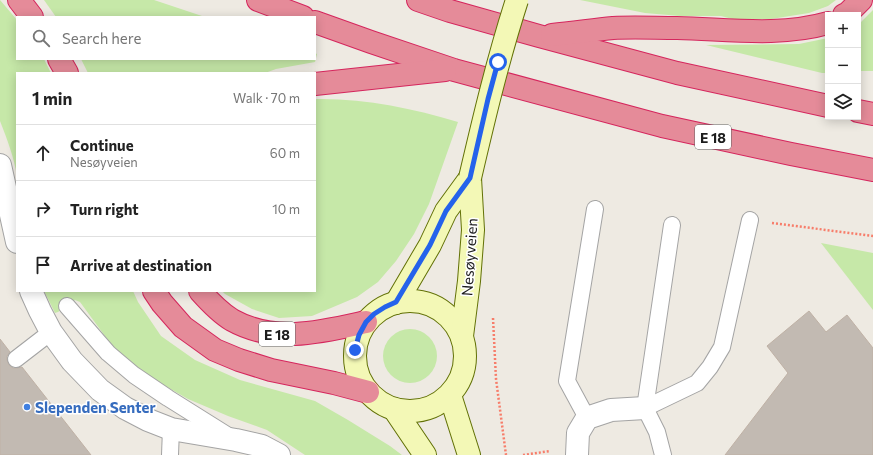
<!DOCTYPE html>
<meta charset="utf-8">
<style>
:root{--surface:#fff;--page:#f2f2f2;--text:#222;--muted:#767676;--line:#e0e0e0}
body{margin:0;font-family:Commissioner,sans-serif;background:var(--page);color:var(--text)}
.controls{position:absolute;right:12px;top:12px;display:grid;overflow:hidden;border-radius:0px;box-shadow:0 2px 10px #0003}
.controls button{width:36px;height:36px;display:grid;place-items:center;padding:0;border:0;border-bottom:1px solid var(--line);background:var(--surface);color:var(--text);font:20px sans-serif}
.stop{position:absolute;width:12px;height:12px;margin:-9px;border:3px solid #2563eb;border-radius:50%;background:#fff}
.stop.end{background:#2563eb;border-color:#fff;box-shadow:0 1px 4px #0008}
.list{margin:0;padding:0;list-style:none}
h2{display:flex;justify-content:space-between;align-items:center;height:52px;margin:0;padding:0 16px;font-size:17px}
h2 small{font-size:13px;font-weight:400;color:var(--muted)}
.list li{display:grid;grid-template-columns:26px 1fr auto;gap:12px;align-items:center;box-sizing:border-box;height:56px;padding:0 16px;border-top:1px solid var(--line)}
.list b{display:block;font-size:15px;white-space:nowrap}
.list p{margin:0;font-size:13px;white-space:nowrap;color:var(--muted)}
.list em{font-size:13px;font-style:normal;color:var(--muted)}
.icon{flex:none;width:22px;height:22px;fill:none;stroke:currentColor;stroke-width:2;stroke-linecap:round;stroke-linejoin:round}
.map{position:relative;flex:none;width:873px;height:455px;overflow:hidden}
.search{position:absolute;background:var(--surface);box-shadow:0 2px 10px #0003;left:16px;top:16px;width:300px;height:44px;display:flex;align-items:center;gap:10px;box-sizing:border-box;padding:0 14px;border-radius:0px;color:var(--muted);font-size:15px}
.panel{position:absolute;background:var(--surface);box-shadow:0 2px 10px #0003;left:16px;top:72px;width:300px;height:220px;border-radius:0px}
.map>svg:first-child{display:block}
.grass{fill:#c6e8a8}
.building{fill:#c2bab2;stroke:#bfb1a5}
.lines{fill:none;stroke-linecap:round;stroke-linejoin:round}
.lane-casing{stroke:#a4a4a4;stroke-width:18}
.street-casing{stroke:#a4a4a4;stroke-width:24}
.secondary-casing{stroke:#627106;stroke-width:24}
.highway-casing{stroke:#d5265d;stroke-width:24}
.path{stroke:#f77d6a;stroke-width:2.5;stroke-dasharray:2 2;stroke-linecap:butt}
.lane{stroke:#fff;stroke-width:16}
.street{stroke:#fff;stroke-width:22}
.secondary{stroke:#f3f8b6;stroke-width:22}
.highway{stroke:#e58b99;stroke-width:22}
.secondary-bridge-casing{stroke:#627106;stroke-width:24;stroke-linecap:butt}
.secondary-bridge{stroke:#f3f8b6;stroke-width:22}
.route{stroke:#2563eb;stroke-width:5}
.shop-dot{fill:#3f7fe0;stroke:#fff;stroke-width:1.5}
.labels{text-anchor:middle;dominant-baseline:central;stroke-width:3;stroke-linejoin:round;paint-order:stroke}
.shield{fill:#fff;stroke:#616161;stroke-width:1}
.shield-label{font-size:14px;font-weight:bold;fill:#1d1d1d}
.street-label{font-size:15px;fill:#1d1d1d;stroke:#fff}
.shop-label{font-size:15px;font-weight:bold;fill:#366cbe;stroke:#fff;text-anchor:start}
</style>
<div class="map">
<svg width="873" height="455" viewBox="0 0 873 455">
<rect width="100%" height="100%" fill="#eeeae2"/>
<g class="grass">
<path d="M0,0l17,20v39h27l7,14h-34v103c-3,-19 -10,-37 -17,-55z"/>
<path d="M44,0h110l51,17h-149z"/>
<path d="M580,0h256l-8,6 -19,7 -38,6 -35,1 -15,-4h-41l-35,-3z"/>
<path d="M873,10v61h-15v-47l3,-2z"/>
<path d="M828,38v35h-6l-116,-28 93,-1z"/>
<path d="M315,53l2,1 -2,8 -39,7 -11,4h-177l-7,-14h234z"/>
<path d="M315,99c48,-1 97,9 143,23l-29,82 -15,30 -18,27 -18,21 -21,15 -45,19 -33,2 -27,-9 -27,-15 -3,-3h93z"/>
<path d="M821,243l52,10v57z"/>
<path d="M44,291h89l5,11 23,34 34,24 45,20 75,21 33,19 42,26 12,9h-97l-38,-25 -39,-14 -40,-17 -42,-24 -22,-17 -14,-15 -30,-41 -5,-2 -17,12 -3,1z"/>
<circle cx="410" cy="356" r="27"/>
</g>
<g class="building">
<path d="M809,311l17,21 21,-17 26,33v107h-148l63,-82 -21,-27z"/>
<path d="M0,339l10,13 -3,4v4l2,5 4,3h4l5,-1 69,88h-91z"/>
</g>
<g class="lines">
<defs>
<g id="lane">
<path d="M67,306l41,47 26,22 34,23 59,37"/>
<path d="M16,359l35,-27"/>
<path d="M645,408l52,-25 13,-16 12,-20 28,-127"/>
<path d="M587,418l-20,-37 28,-172"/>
<path d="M170,455l1,-26"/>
<path d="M663,455l-6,-23 -12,-24 27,-183"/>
</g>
<g id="street">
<path d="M0,165l17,77"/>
<path d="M31,291l9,20 11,21 21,29 28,29 25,18 23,12 23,9 65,11 26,6 17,9"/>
<path d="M577,455l1,-22 9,-15 24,-8 34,-2"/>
</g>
<g id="secondary">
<circle cx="410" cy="356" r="55"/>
<path d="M396,303l34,-58 16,-34 24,-33"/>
<path d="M462,336l7,-55 4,-51 -3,-52"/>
<path d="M450,395l19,60"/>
<path d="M394,409l31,46"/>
</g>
<g id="highway">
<path d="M19,0l13,17"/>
<path d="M258,0l45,17"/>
<path d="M418,0l32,11 89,25 138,37 151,33"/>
<path d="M844,15l4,-2 13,-13"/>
<path d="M315,22l56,20 83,28 208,56 129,28 82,16"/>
<path d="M552,35c21,-2 41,-5 61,-7 21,-1 43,0 64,0 50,1 102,9 151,-5"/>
<path d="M59,59l8,14"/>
<path d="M315,84l130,-14"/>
<path d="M858,111l15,3"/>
<path d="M154,291l8,12 21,24 32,23 24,10 32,10 63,13 34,9"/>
<path d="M200,291c8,9 22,23 32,29 43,24 89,12 134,2"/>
</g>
</defs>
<use href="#lane" class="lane-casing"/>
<use href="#street" class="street-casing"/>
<use href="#secondary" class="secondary-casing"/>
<use href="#highway" class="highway-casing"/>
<g class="path">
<path d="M772,223l101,13"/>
<path d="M493,318l3,61 10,76"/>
<path d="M523,455l27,-4"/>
</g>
<use href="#lane" class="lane"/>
<use href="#street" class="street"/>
<use href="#secondary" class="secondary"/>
<use href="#highway" class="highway"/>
<defs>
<path id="secondary-bridge" d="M470,178c14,-60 28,-119 47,-178"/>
</defs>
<use href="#secondary-bridge" class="secondary-bridge-casing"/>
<use href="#secondary-bridge" class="secondary-bridge"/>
</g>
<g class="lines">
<path class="route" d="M355,350l4,-15 7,-13 8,-8 11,-7 11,-5 34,-57 16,-34 24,-33 18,-79 10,-37"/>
</g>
<circle class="shop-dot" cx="27" cy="407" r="4"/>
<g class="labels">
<g class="shield">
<rect x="695" y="125" width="36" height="24" rx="3"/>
<rect x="259" y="322" width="36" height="24" rx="3"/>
</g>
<g class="shield-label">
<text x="713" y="137">E 18</text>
<text x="277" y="334">E 18</text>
</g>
<g class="street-label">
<text transform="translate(469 257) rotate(-86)">Nesøyveien</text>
</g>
<g class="shop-label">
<text x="35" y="407">Slependen Senter</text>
</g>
</g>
</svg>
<div class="controls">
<button>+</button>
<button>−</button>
<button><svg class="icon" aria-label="layers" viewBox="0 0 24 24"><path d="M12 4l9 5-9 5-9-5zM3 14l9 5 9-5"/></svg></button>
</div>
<div class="stop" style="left:498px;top:62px"></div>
<div class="stop end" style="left:355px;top:350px"></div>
<div class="search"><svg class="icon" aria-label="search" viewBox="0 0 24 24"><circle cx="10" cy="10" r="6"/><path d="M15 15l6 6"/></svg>Search here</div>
<section class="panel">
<h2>1 min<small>Walk · 70 m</small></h2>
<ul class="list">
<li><svg class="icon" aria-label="ahead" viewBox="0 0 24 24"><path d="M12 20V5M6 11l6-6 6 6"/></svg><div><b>Continue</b><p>Nesøyveien</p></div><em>60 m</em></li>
<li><svg class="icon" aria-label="right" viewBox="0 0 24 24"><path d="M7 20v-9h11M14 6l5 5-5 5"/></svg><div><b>Turn right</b></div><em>10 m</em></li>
<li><svg class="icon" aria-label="arrive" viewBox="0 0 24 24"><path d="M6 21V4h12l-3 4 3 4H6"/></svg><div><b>Arrive at destination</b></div></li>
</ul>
</section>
</div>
